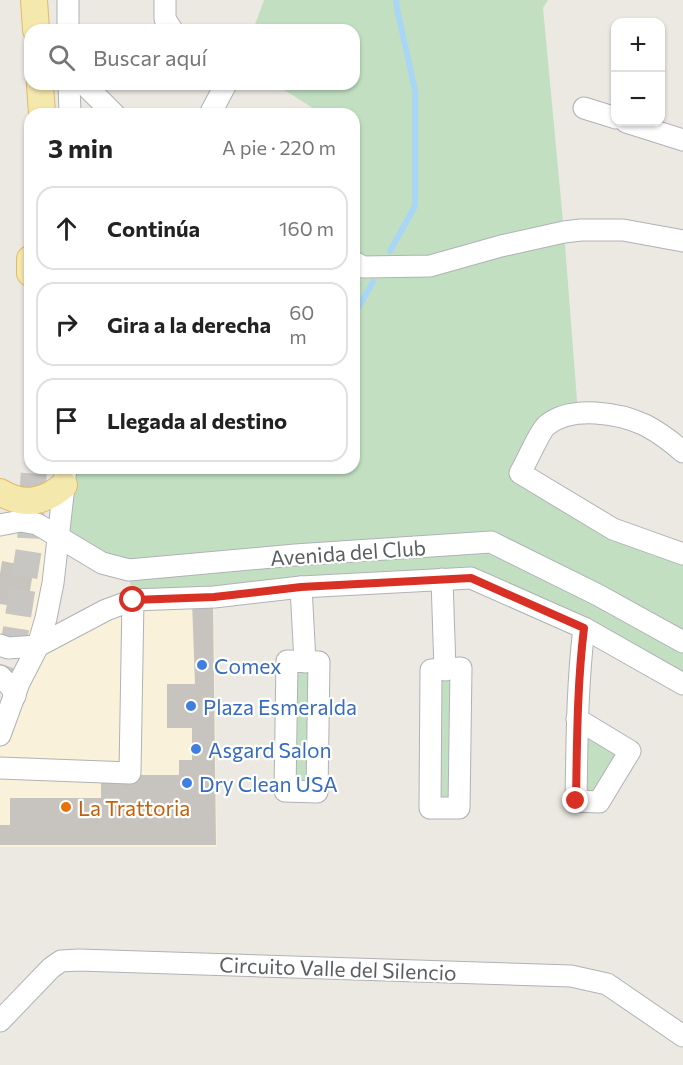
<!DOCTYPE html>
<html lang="es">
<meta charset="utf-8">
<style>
:root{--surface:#fff;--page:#f6f6f6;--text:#222;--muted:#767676;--line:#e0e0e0}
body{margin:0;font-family:Commissioner,sans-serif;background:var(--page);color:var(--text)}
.controls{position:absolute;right:18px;top:18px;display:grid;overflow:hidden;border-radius:12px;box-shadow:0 2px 4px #0004}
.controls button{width:54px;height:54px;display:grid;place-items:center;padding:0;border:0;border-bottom:2px solid var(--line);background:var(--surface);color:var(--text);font:30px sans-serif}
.stop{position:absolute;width:18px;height:18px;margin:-14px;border:4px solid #d93025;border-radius:50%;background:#fff}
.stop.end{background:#d93025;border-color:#fff;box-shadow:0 2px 6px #0008}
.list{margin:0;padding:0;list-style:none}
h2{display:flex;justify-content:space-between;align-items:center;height:78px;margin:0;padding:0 24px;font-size:26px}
h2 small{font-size:20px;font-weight:400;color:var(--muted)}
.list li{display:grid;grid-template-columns:39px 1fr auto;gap:18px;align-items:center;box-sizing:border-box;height:84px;margin:0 12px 12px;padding:0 12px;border:2px solid var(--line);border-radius:18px}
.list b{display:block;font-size:22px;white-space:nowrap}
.list em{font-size:20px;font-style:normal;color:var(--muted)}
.icon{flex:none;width:33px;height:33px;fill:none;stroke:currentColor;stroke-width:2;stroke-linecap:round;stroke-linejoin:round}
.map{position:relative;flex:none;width:683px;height:1065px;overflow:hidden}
.search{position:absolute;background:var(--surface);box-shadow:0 2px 4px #0004;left:24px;top:24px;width:336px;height:66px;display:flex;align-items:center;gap:15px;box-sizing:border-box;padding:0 21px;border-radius:18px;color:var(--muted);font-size:22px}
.panel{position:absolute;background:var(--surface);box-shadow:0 2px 4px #0004;left:24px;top:108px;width:336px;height:366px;border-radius:18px}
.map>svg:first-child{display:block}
.commercial{fill:#f9f1d9}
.green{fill:#c2e0c1}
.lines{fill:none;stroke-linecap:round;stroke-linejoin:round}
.stream{stroke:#a9d6f5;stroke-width:6}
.building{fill:#c7c4bf}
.major-tunnel{stroke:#c7c6c2;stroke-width:26;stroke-dasharray:26 13;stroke-linecap:butt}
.minor-casing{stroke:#afb2b6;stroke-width:23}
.major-casing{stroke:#e0bb66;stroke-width:28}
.minor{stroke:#fff;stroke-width:21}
.major{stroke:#f5e8ad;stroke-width:26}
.route{stroke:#d93025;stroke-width:8}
.shop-dot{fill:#3f7fe0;stroke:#fff;stroke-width:2}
.food-dot{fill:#e8710a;stroke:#fff;stroke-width:2}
.labels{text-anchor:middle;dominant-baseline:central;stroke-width:4.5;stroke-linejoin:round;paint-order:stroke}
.street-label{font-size:21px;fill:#5a5d61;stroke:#fff}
.shop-label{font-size:21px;fill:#366cbe;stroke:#fff;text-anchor:start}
.food-label{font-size:21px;fill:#c56008;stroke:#fff;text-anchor:start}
</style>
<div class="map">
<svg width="683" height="1065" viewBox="0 0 683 1065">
<rect width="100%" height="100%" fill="#ebe9e2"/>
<path class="commercial" d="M0,527l57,10 -19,108 68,-35 108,-13 3,250h-217v-112l38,-89 -38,-1z"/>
<g class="green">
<path d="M264,0h284l-5,8 21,224 14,181 -16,5 -42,55 163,81v130l-212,-106 -338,22 -5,-30 -71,-33 7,-69h290v-328l3,-3 -3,-2v-21h-32l-47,-30h79v-54h-101z"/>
<path d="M287,661l32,1 -2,130 -32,-1z"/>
<path d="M431,670h30l-2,138h-29z"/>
<path d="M577,719l53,32 -31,51 -23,-1z"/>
</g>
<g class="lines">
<g class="stream">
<path d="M390,251l25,-45v-116l-18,-81 -1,-9"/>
<path d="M354,315l19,-33"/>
</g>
</g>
<g class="building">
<path d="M2,561l32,6 -7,41 -27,-4v-30z"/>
<path d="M213,600l3,245h-216v-20h10v-27h91v-23h78v-15h13v-32h-25v-44h28l-3,-83z"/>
</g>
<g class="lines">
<path class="major-tunnel" d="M0,691l11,-31 19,-118 4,-74"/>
<defs>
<g id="minor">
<path d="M68,0v30"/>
<path d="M165,0v19l7,11"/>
<path d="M69,84l1,30"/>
<path d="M84,84l30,30"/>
<path d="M584,108l32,10"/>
<path d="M210,114l16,-30"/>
<path d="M626,122l57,18"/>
<path d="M354,262l9,5 67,-1 71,-20 63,-14 17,-2h42l60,11"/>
<path d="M683,452c-11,-10 -25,-20 -38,-27 -26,-12 -73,-20 -98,0 -6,4 -22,40 -27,48l93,56 70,25"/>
<path d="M0,525l21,-4 16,3 65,39 27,7 166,-15 196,-13 107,53 85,47"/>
<path d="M442,579l3,91"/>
<path d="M301,587l4,75"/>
<path d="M0,645l8,3 30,-2 68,-36 27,-10 81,-3 87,-10 170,-9 113,50 99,56"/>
<path d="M287,661l32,1 -2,130 -32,-1z"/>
<path d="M461,668l-2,140h-29l1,-138z"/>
<path d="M0,676l11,11 4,9"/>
<path d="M577,719l53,32 -31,51 -23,-1c1,-58 1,-115 8,-173"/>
<path d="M0,735l19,-52 19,-37 8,-28 7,-35 13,-115"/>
<path d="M0,768l130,5 3,-173"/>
<path d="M0,1021l51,-53 10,-7 18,-1 492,16 36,8 76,52"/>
</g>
<g id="major">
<path d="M34,0l2,30"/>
<path d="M40,84l2,30"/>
<path d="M30,273v-14"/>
<path d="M0,492c23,14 44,11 64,-7"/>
</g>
</defs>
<use href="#minor" class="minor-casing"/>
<use href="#major" class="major-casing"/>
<use href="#minor" class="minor"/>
<use href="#major" class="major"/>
</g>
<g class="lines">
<path class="route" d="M133,600l81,-3 87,-10 170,-9 113,50c-7,58 -7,115 -8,173"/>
</g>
<g class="shop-dot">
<circle cx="202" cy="665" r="6"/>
<circle cx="191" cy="706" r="6"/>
<circle cx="196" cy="749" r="6"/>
<circle cx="187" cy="783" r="6"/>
</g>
<circle class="food-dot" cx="66" cy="807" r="6"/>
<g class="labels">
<g class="street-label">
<text transform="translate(348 552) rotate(-4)">Avenida del Club</text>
<text transform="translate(338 968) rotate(2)">Circuito Valle del Silencio</text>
</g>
<g class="shop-label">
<text x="214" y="665">Comex</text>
<text x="203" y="706">Plaza Esmeralda</text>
<text x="208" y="749">Asgard Salon</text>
<text x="199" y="783">Dry Clean USA</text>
</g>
<g class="food-label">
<text x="78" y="807">La Trattoria</text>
</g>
</g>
</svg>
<div class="controls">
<button>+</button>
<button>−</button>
</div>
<div class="stop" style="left:133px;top:600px"></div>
<div class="stop end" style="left:576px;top:801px"></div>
<div class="search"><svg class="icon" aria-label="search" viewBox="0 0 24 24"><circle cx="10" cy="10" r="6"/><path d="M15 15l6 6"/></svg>Buscar aquí</div>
<section class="panel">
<h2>3 min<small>A pie · 220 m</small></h2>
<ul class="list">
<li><svg class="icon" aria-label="ahead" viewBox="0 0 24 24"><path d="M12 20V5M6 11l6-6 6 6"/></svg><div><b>Continúa</b></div><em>160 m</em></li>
<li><svg class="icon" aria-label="right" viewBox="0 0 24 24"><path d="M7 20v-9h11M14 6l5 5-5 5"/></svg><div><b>Gira a la derecha</b></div><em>60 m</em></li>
<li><svg class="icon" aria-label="arrive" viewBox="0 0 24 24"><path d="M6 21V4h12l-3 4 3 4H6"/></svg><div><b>Llegada al destino</b></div></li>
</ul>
</section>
</div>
